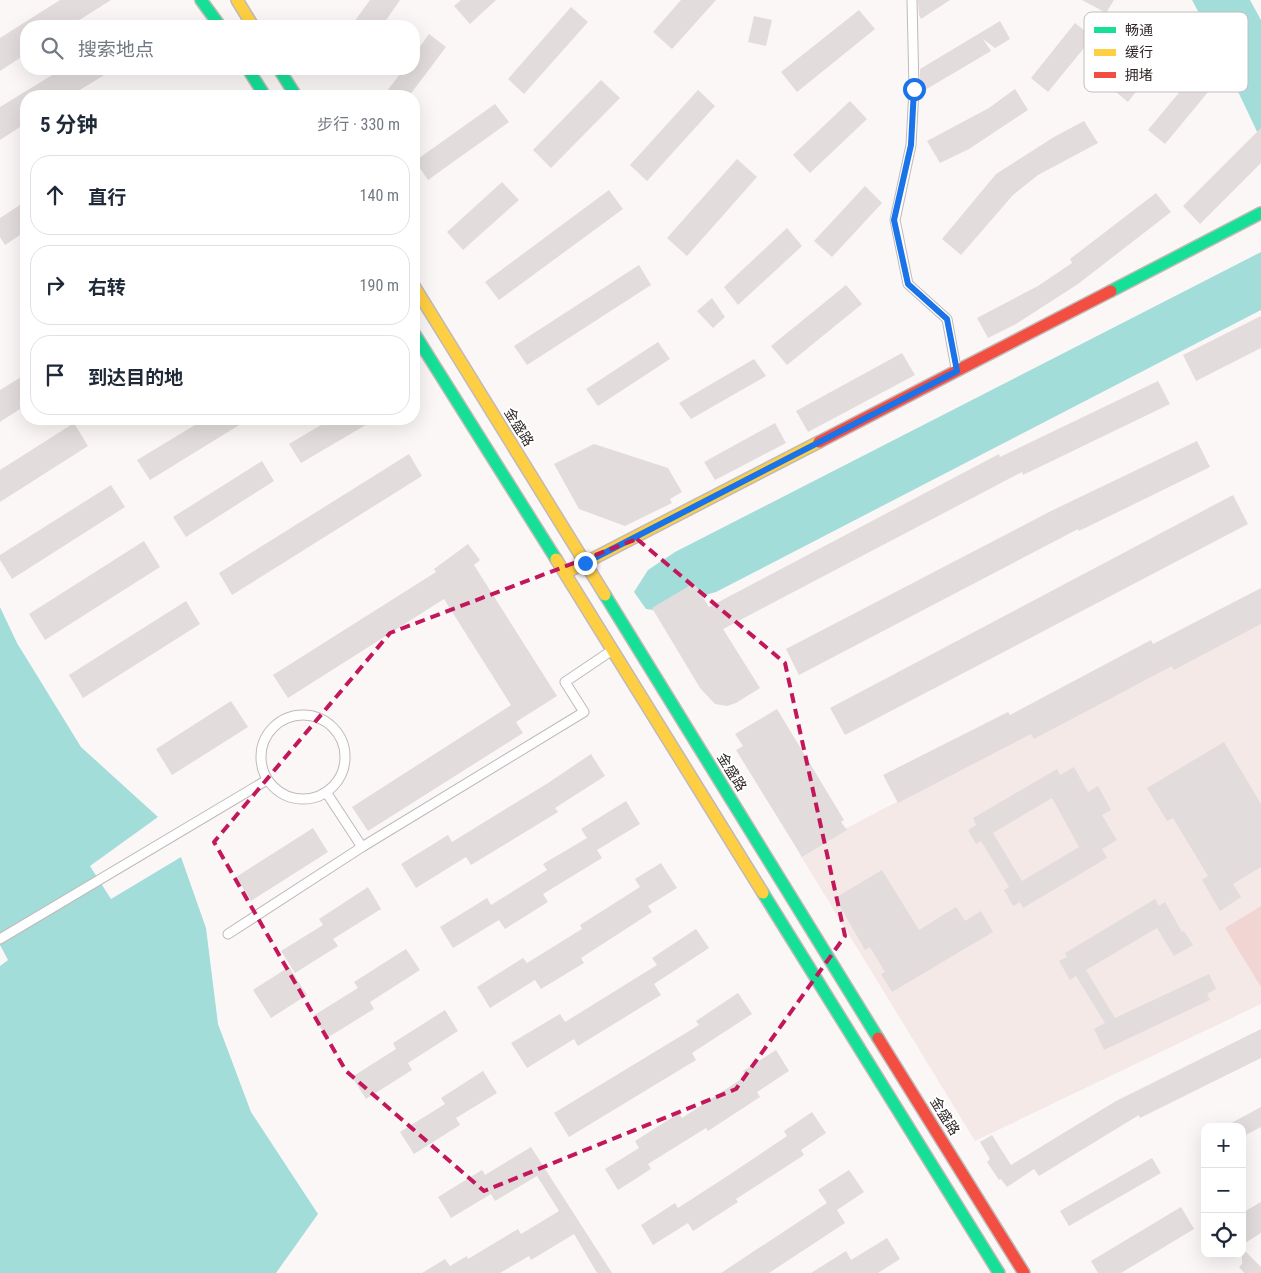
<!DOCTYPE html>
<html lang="zh">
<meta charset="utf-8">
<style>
:root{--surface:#fff;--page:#f2f2f3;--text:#1f2937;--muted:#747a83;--line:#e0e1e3}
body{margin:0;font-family:"Roboto Condensed","Noto Sans SC",sans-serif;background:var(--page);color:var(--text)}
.controls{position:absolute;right:15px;bottom:15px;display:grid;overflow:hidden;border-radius:10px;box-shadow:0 5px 20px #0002}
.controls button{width:45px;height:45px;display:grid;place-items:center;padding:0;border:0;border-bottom:1px solid var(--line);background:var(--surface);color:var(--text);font:25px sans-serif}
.stop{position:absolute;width:15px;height:15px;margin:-11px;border:4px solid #1a73e8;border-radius:50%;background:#fff}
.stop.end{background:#1a73e8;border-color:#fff;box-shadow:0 1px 5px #0008}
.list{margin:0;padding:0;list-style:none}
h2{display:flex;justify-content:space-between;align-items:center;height:65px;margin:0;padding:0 20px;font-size:21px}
h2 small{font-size:16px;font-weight:400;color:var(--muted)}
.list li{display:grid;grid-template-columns:32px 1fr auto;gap:15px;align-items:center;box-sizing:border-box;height:80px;margin:0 10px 10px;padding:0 10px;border:1px solid var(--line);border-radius:20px}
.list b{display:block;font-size:19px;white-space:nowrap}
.list em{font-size:16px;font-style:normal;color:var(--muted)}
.icon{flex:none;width:28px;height:28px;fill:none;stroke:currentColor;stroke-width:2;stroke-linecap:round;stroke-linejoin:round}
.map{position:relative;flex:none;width:1261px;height:1273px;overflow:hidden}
.search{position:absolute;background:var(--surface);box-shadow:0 5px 20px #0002;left:20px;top:20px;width:400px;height:55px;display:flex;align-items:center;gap:12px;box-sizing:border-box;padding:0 18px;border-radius:20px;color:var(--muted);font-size:19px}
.panel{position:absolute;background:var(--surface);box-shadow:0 5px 20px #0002;left:20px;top:90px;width:400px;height:335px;border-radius:20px}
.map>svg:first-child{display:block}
.built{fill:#f5e9e8}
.green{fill:#f0d5d3}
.water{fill:#a3ddda}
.building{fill:#e2dcdc;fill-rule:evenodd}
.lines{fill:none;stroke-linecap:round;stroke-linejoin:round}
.lane-casing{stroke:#c0b9b9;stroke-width:11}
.fast-casing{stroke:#c0b9b9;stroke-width:14}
.slow-casing{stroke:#c0b9b9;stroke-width:14}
.jam-casing{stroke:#c0b9b9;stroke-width:14}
.lane{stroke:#fffefe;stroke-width:9}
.fast{stroke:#16e098;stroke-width:11}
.slow{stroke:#ffcf43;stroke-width:11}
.jam{stroke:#f24e42;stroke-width:11}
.route{stroke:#1a73e8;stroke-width:6}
.marked{fill:none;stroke:#c2185b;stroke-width:4;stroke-dasharray:10 6;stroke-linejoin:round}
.labels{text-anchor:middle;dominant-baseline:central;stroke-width:4;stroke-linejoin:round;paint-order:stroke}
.street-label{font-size:14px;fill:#2e2726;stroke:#fff}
.key{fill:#fff;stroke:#c0bebe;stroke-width:1}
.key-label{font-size:14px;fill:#2e2726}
</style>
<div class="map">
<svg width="1261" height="1273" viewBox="0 0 1261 1273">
<rect width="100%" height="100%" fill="#fcf7f7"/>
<path class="built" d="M1261,611v393l-286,137 -176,-288z"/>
<path class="green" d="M1261,906v81l-36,-59z"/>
<g class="water">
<path d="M1192,0h58l11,20v120l-46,-97z"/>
<path d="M1261,252v58l-545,282 -62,18 -8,-1 -12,-17 14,-22 27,-18z"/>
<path d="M0,607l17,36 64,104 77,70 -68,49 21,33 70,-42 25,71 12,96 33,88 67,102 -42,59h-276v-307l8,-6 -8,-15z"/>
</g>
<g class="building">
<path d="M60,0h51l-41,26h-44v28l-26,17v-33z"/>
<path d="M370,0h30l-18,26h-31z"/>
<path d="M461,0h35l-26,24 -16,-18z"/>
<path d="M681,0h35l-44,49 -19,-17z"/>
<path d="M918,0h32l-29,19 -2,-4z"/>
<path d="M1082,0h32l-8,13z"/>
<path d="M571,7l17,15 -64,72 -16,-15z"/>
<path d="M859,10l16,19 -78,63 -16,-20z"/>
<path d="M1172,13l18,15 -33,36 -29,38 -17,-14z"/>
<path d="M754,16l18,4 -6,26 -18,-4z"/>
<path d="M1000,21l10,18 -15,9 -12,-9 8,12 -66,39 -5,-8v-13z"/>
<path d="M1075,23l18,14 -45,55 -17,-14z"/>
<path d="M429,34l17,13 -37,49h-26l21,-27h10v-14z"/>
<path d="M1206,60l17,14 -58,70 -17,-14z"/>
<path d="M62,69h52l-44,27h-44v27l-26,17v-33z"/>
<path d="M601,80l19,18 -69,70 -18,-18z"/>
<path d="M1015,89l13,21 -59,39 -29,14 -13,-22 62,-33z"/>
<path d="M698,90l17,16 -68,75 -17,-16z"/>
<path d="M850,101l17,18 -57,54 -17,-18z"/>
<path d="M495,104l14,18 -81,58 -13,-19z"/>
<path d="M1084,121l14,22 -60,32 -25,20 -52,60 -19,-16 54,-65 58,-37z"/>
<path d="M1261,128v35l-61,61 -17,-18z"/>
<path d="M737,159l20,18 -70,79 -20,-18z"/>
<path d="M502,182l17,18 -56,50 -16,-18z"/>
<path d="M865,186l17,17 -50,54 -18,-16z"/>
<path d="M609,190l14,19 -124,91 -14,-18z"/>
<path d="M1156,193l15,19 -93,72 -62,40 -28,14 -11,-20 61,-32 34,-23 -2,-4z"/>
<path d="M26,201v30l-21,14 -5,-8v-19z"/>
<path d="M787,228l15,18 -64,59 -14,-18z"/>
<path d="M639,265l12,20 -124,80 -13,-19z"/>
<path d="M846,285l16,19 -75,61 -16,-19z"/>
<path d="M712,298l13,19 -12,11 -16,-17z"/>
<path d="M1261,316v32l-65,33 -13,-26z"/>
<path d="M658,342l12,17 -72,47 -12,-17z"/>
<path d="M902,353l13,22 -107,57 -12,-21z"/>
<path d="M754,359l12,17 -75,43 -12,-16z"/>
<path d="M26,374v31l-26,17v-32z"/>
<path d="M1158,381l12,23 -147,71 -1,-3 -299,157 37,59 -24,15 -9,3 -12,-2 -15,-16 -48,-80 42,-25 15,24 290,-153 1,3z"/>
<path d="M205,419h44l-99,61 -13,-20z"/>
<path d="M331,419h45l-75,44 -12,-19z"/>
<path d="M74,423l14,23 -88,56v-32z"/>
<path d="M775,423l11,20 -71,37 -11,-18z"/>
<path d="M1197,441l13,26 -131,64 -1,-2 -279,146 -13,-26 267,-139z"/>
<path d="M594,444l74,24 14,24 -12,7 2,4 -47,23 -46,-17 -25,-45z"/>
<path d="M409,454l13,22 -190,119 -13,-22z"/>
<path d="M262,461l12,20 -88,56 -13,-20z"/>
<path d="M111,485l14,22 -113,72 -12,-19v-5z"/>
<path d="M1233,495l15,29 -403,211 -15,-27z"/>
<path d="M144,541l16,26 -115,73 -16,-26z"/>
<path d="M468,544l12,16 -6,5 83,131 -41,26 7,11 -155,98 -16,-24 159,-102 -67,-106 -156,99 -15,-23 163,-103 -2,-3z"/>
<path d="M1261,588v36l-87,46 -2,-4 -138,73 -3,-5 -133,69 -15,-28 125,-63 2,3 141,-75 2,4z"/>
<path d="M186,601l14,23 -117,74 -14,-23z"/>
<path d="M231,701l17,26 -76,48 -16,-26z"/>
<path d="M777,709l67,111 -3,2 6,8 -45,27 -66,-107 7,-4 -8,-12z"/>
<path d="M1224,742l37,62v63l-28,17 8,13 -21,14 -18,-31 6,-4 -35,-58 -6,3 -20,-33z"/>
<path d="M591,754l14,22 -50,32 3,4 -87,53 -5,-8 -50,31 -15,-24 47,-29 4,7 96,-59z"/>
<path d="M1074,767l14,25 10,-6 13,24 -9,5 15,25 -15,9 5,9 -84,50 -3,-6 -7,4 -9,-16 5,-3 -28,-46 -5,3 -8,-14 8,-5 -3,-7 84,-49 3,6zM1052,798l27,49 -57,34 -29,-48z"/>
<path d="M626,801l14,23 -43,26 5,8 -59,36 5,8 -43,27 -6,-9 -46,28 -13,-21 47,-29 4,7 56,-35 -4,-6 44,-26 -6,-9z"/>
<path d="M313,828l15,24 -77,49 -15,-24z"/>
<path d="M661,863l16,25 -29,18 4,6 -71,46 3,5 -43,26 -6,-9 -45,28 -13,-21 46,-29 4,5 55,-34 -2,-4 60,-38 -5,-8z"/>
<path d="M882,870l37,60 37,-23 9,14 16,-10 12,21 -101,60 -11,-18 4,-2 -15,-25 -5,3 -30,-52z"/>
<path d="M368,887l13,22 -48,30 5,7 -43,27 -14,-22 42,-26 -4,-6z"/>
<path d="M1155,899l4,7 6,-4 17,30 2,-1 9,14 -19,11 -17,-28 -71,42 29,48 94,-44 7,15 -9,5 3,6 -106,50 -10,-21 11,-6 -29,-47 -6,4 -11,-19 8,-4 -2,-4z"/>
<path d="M696,929l13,19 -55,36 7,11 -83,51 -4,-7 -47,29 -16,-25 49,-29 5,8 92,-57 -5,-7z"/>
<path d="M406,949l14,21 -50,32 4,7 -47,29 -14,-22 45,-28 -4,-6z"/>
<path d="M289,967l18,28 -36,23 -18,-28z"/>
<path d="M738,993l14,21 -60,39 4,7 -127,77 -15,-24 145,-88 -3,-4z"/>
<path d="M445,1010l13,21 -50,32 4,7 -46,29 -14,-22 44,-28 -3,-6z"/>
<path d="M1261,1029v29l-121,60 -1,-3 -100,61 -5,-7 -27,18 -6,-8 -2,1 -12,-18 3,-3 -10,-17 12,-7 19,30 105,-64z"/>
<path d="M776,1050l13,21 -32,21 3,5 -52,34 -2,-3 -58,36 3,5 -33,21 -13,-21 34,-21 -4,-7 44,-28 3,5 64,-42 -3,-5z"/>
<path d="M483,1071l14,22 -41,25 4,7 -46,29 -14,-22 45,-28 -4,-6z"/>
<path d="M1261,1107v20l-19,10v-10h-18z"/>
<path d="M812,1112l14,21 -25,17 3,5 -68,44 2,3 -45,29 -5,-8 -35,22 -12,-20 34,-22 3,5 54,-35 55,-37 -3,-5z"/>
<path d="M531,1147l81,126h-15l-23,-39 -43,26 -2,-4 -29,17h-78l23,-14 5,7 17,-10 1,3 50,-30 3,5 38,-23 -22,-35 -42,25 -4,-7 -40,24 -13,-21 44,-27 3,5z"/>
<path d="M1152,1158l9,15 -92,53 -9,-15z"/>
<path d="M849,1170l15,22 -27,18 8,13 -76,50h-48l106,-70 -9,-13z"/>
<path d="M1261,1202v31l-19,12v-32z"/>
<path d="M1181,1207l13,22 -73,44h-23l-7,-12z"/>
<path d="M887,1238l13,21 -22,14h-67l35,-22 5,9z"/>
<path d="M1242,1248l19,19v6h-17l-5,-6 3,-3z"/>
</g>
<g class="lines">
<defs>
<g id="lane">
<path d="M912,0l2,89 -3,56 -16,75 13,64 39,35 9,49"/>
<circle cx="303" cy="757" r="42"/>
<path d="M326,792l36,55"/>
<path d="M228,934l134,-87 222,-135 -19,-30 46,-31"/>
<path d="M0,939l267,-159"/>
</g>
<g id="fast">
<path d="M201,0l19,26"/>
<path d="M248,69l17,27"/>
<path d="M279,69l17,27"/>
<path d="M1111,291l150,-78"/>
<path d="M414,333l142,226"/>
<path d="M605,595l273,443"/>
<path d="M763,893l236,380"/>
</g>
<g id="slow">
<path d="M237,0l16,26"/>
<path d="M414,286l191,309"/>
<path d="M556,559l207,334"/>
<path d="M571,570l248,-128"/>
</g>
<g id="jam">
<path d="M819,442l292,-151"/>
<path d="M878,1038l146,235"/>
</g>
</defs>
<use href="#lane" class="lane-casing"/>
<use href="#fast" class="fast-casing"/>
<use href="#slow" class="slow-casing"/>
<use href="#jam" class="jam-casing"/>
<use href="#lane" class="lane"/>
<use href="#fast" class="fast"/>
<use href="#slow" class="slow"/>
<use href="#jam" class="jam"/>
</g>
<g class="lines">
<path class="route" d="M585,563l372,-192 -10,-52 -39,-35 -14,-64 17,-75 3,-56"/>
</g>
<path class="marked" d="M637,539l148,124 60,273 -109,153 -252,102 -138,-120 -132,-229 176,-209z"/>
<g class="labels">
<g class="street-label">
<text transform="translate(519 427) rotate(58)">金盛路</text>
<text transform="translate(732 772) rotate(58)">金盛路</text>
<text transform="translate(945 1116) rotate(58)">金盛路</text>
</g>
</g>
<rect x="1084" y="12" width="164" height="80" rx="8" class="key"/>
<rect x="1094" y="27" width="22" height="6" fill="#16e098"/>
<rect x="1094" y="49" width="22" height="7" fill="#ffcf43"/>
<rect x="1094" y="72" width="22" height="6" fill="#f24e42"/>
<g class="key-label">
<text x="1125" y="35">畅通</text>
<text x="1125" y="57">缓行</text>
<text x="1125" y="80">拥堵</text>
</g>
</svg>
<div class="controls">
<button>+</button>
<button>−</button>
<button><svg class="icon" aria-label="locate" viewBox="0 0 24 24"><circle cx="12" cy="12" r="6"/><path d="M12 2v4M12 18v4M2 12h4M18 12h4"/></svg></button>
</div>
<div class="stop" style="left:914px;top:89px"></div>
<div class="stop end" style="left:585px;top:563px"></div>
<div class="search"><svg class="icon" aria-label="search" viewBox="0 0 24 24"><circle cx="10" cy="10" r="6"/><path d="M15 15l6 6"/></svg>搜索地点</div>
<section class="panel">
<h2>5 分钟<small>步行 · 330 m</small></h2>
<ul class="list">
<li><svg class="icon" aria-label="ahead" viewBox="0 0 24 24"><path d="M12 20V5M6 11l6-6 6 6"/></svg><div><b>直行</b></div><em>140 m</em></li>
<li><svg class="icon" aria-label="right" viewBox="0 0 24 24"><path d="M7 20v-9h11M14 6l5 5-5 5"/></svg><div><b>右转</b></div><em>190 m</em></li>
<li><svg class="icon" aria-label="arrive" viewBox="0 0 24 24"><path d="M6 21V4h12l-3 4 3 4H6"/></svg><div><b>到达目的地</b></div></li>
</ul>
</section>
</div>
